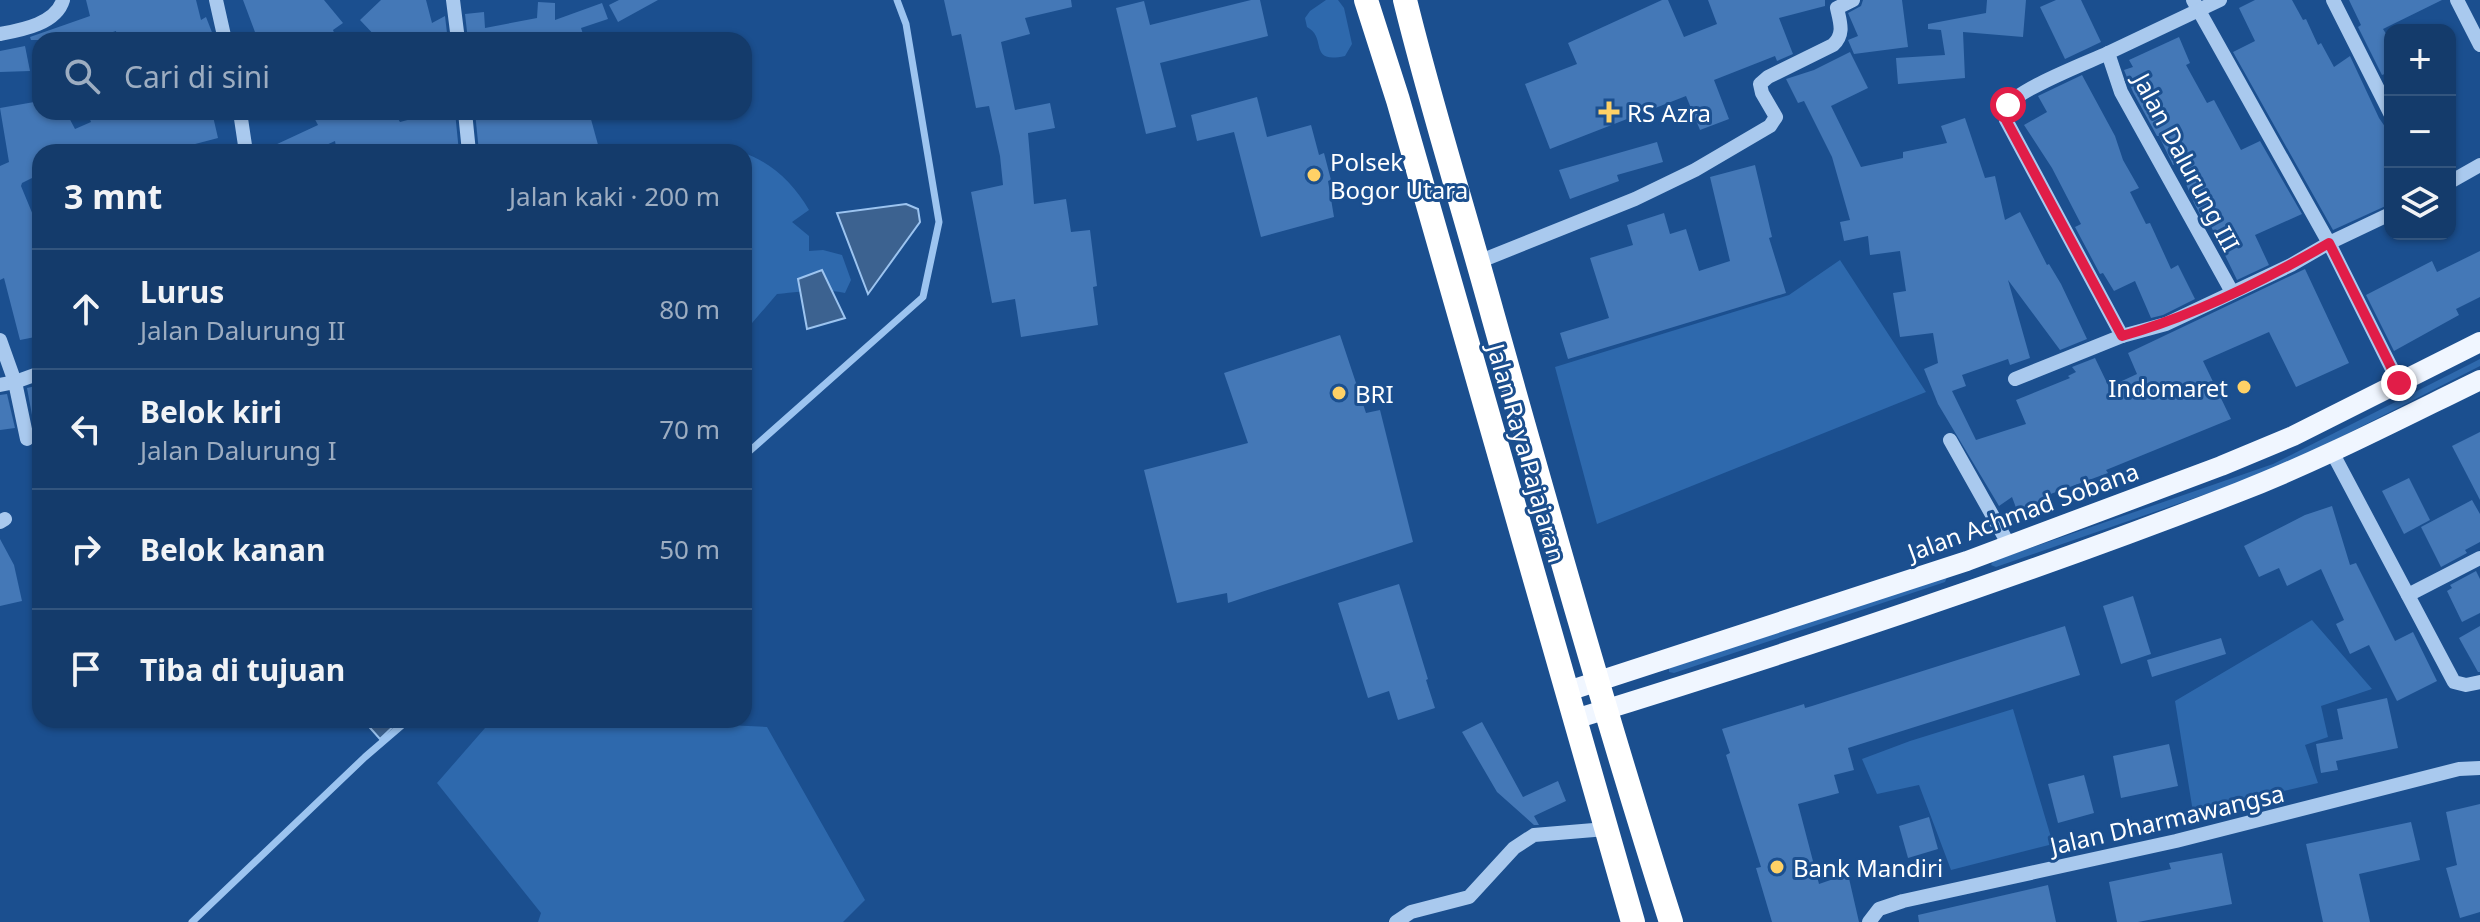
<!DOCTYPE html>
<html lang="id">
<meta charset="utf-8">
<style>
:root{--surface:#143b6b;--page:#214673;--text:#f1f3f6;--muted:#9dadc1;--line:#33557e}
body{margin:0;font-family:"Noto Sans",sans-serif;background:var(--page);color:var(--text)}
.controls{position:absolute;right:24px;top:24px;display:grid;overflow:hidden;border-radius:16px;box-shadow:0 2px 6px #0004}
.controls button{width:72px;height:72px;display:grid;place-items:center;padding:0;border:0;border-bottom:2px solid var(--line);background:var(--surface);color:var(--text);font:40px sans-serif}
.stop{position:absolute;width:24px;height:24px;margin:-18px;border:6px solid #e11d48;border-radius:50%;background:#fff}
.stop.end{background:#e11d48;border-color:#fff;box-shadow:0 2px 8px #0008}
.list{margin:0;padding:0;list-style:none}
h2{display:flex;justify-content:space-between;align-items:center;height:104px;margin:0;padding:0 32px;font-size:34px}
h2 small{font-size:26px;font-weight:400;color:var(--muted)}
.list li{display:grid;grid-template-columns:52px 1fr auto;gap:24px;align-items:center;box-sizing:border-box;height:120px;padding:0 32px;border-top:2px solid var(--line)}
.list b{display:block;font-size:30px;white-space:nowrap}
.list p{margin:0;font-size:26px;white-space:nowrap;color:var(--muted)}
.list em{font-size:26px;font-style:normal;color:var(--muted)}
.icon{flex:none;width:44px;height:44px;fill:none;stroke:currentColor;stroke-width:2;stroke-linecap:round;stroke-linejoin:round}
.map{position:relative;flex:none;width:2480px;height:922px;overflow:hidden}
.search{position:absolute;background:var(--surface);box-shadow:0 2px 6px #0004;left:32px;top:32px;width:720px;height:88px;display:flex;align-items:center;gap:20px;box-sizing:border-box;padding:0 28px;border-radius:24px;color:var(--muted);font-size:30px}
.panel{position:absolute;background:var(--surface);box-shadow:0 2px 6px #0004;left:32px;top:144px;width:720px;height:584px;border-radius:24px}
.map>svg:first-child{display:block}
.green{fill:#2e69ad}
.water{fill:#3c6290;stroke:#9cc4f0;stroke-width:2}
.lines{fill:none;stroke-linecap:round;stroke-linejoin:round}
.stream{stroke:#9cc4f0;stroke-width:7}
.building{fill:#4478b7}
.minor{stroke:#a9c9ee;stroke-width:14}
.major{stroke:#f0f6ff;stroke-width:20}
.highway{stroke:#fff;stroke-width:24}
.route{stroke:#e11d48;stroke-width:10}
.poi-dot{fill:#ffd166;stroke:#1b4f8f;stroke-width:3}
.labels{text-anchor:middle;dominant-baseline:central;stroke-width:6;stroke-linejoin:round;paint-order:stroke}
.poi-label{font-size:24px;fill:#fff;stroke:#1b4f8f;text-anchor:start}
.street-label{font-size:24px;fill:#fff;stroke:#1b4f8f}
</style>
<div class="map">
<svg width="2480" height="922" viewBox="0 0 2480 922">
<rect width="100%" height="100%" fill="#1b4f8f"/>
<g class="green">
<path d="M1326,0h12l6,8 8,36 -7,12c-38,8 -17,-18 -38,-29l-2,-9 5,-7z"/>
<path d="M744,153c28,10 50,31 65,57l-17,12 17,14v15l14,-1 19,5 9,25 -6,13c-25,-5 -43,-1 -68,1l-25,29 -3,24 -5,1z"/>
<path d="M1840,260l86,132 -329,132 -42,-157 234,-72z"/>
<path d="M2480,359v7l-202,103 -282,98 -5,-2 2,-4 280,-97z"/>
<path d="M1947,577l-2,5 -271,91 -5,-1v-4z"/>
<path d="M2312,620l60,69 -51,17 7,31 -23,8 13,38 -125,29 -18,-111z"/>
<path d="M2013,709l40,135 -102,26 -32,-85 -42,9 -15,-35 48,-18z"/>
<path d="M492,720h129l146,7 98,173 -22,22h-305l3,-9 -104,-130z"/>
</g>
<g class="water">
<path d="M906,204l12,5 2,13 -52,72 -31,-81z"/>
<path d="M822,270l23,48 -38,11 -9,-50z"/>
<path d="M363,720h37l-20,19z"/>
</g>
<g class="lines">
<g class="stream">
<path d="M744,456l179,-159 16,-75 -33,-198 -9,-24"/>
<path d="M192,922l173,-165 43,-37"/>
</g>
</g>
<g class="building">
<path d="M86,0h110l5,20 5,-3 9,23h-98l-1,-9 -27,9h-58l-1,-3 60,-21z"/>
<path d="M243,0h81l19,23 -10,7 4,10h-79z"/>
<path d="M381,0h45l6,23 13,-7 2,17 -13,1 2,6h-57l-19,-20z"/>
<path d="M619,0h39l-40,22 -9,-17z"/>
<path d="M944,0h127l1,7 -47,11 5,16 -29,8 14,68 35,-7 5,25 -27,5 6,71 32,-5 5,33 19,-2 7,56 -4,1 5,38 -77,12 -6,-38 -23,4 -21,-111 32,-7 -3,-29 -11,-50 -13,2 -15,-74 -9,2z"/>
<path d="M1251,0h9l8,36 -108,27 16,64 -30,7 -30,-126 28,-7 6,24z"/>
<path d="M1662,0h6l16,37 33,-13 -9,-24h117v6l-46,12 14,36 -16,7 -2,-5 -61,24 15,39 -29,11 -14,-34 -136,53 -25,-65 52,-20 -9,-21z"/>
<path d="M1863,0h39l6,47 -54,7 -6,-14 10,-4 -10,-23 13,-7z"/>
<path d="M1987,0h39l-3,37 -60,-5 2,46 -67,6 -2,-26 49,-3 -4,-25 -13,-1v-5l58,-11z"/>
<path d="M2056,0h25l20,42 -36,17 -25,-52z"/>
<path d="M2255,0h37l11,20 3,-1 12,26 3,-2 13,24 16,-11 29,62 11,16v70l-57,26 -100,-178 22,-11 -16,-33z"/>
<path d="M2349,0h93l-59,29 7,11v32l-8,3 -24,-48 3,-2z"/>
<path d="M538,2l17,1v17l47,-17 6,16 -27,9 4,12h-117l-3,-26 19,-2 1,16 52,-10z"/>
<path d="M2179,37l11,26 -4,2 21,38 7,-3 27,50 19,-9 42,73 -47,21 14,30 -32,15 -30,-62 -4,2 -8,-15 -18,-42 -4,2 -14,-29h-2l-24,-44 -9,-22 9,-3 -4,-7z"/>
<path d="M25,46l5,25 -30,1v-21z"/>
<path d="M1850,52l18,36 -37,18 30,61 42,-9v-6l44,-9 -6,-17 24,-8 20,60 10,-2 10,44 15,-8 27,53 2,-1 12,20 26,55 -27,11 -52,-70 22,78 -20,7 -2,-6 -46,16 4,11 -14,5 24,49 50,-16 -10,-24 54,-22 -2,-2 8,-4 -4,-5 23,-9 14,29 28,-13 -9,-21 177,-84 44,94 -53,24 -27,-55 -66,29 28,58 -125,51 2,3 -63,23 2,5 -29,12 -6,-16 -13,9 -61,-102 -14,-35 14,-6 -5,-30 -33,4 -7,-44 13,-2 -6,-40 -30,4 -2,-19 -24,5 -4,-19 10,-2 -18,-63 -28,-56 -6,2 -12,-24 28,-9z"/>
<path d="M2082,75l33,61 8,24 16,28 -9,4 16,32 4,-1 21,46 7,-4 17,34 -32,16 -12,3 -16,-37 -21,10 -11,-18 -3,1 -25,-47 6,-3 -29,-56 -28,-43 23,-13 -9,-16z"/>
<path d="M1257,97l10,40 44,-12 8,30 5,-2 7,27 -3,1 6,36 -73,20 -27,-105 -37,9 -6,-26z"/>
<path d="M40,101v11h26l9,17 16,-7 -4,-10h125l6,26 -38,10 1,4h-141v22l-18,9 -1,3 19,46v104l-20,4 -16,-62 -4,2v-114l9,-4 -9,-54z"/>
<path d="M311,112h83l6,10 30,-8 1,4 24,-6 4,40h-9l-2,-7 -20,7h-91l-2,-11 -24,11h-51l58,-27z"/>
<path d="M475,112h114l11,40h-121z"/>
<path d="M1657,142l6,20 -46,13 2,6 -49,18 -11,-29z"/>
<path d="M1755,165l17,72 -3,1 17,55 -218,66 -8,-26 49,-15 -19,-60 43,-13 -6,-20 37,-12 6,21 16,-5 13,42 31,-10 -20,-84z"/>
<path d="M2480,251v46l-24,12 3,6 -65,36 -28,-56 66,-34 5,11z"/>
<path d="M1340,335l26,78 14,-3 33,132 -185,61 -1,-10 -50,10 -33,-133 104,-27 -24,-70z"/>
<path d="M40,385v40l-6,1 -7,-38z"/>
<path d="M7,394l8,34 -15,2v-35z"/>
<path d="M2480,432v68l-28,-54z"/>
<path d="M2409,478l21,42 -26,14 -22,-43z"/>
<path d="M2472,500l8,14v28l-15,8 2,3 -26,14 -20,-40z"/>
<path d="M2332,506l18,59 6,-2 39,78 18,-9 24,49 -40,20 -28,-56 -19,9 -14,-30 8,-4 -23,-51 -34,17 -8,-18 -20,9 -15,-31 61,-31z"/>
<path d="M0,539l14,26 8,36 -22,5z"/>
<path d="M2476,571l4,8v34l-18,9 -15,-31 5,-3 -2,-3z"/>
<path d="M1399,584l29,95 -2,1 9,28 -37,12 -9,-29 -21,7 -30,-95z"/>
<path d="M2133,596l18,58 -30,10 -18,-58z"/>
<path d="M2065,626l15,49 -232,73 6,22 -20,5 5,18 -41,11 21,80 29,-10 11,48h-87l-16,-54 5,-1 -35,-112 4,-2 -8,-24 82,-25 1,4 7,-2z"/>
<path d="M2480,626v46h-2l-19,-34z"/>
<path d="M2221,638l5,16 -74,23 -5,-17z"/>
<path d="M2387,698l11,50 -62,13 2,9 -17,3 -5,-29 27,-5 -6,-30z"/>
<path d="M1482,722l41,75 35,-16 8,20 -32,15 5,9h-5l-37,-33 -35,-60z"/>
<path d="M2169,744l9,42 -57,12 -8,-42z"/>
<path d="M2084,775l10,38 -36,10 -10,-39z"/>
<path d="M2480,804v108l-20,6 -14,-50 11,-3 -11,-53z"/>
<path d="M1929,817l9,32 -30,9 -9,-32z"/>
<path d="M2411,822l9,38 -61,14 11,48h-47l-17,-78z"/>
<path d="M2222,853l10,51 -94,18h-21l-8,-40 62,-13 -2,-6z"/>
<path d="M2048,885l8,37h-137l-1,-7z"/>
</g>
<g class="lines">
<g class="minor">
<path d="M216,0l9,40"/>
<path d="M453,0l5,40"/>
<path d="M2193,0l136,243 70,140"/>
<path d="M2220,0l-112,53 13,39 111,200"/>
<path d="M2333,0l57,113"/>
<path d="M2457,0l23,45"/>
<path d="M0,34c21,-4 56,-10 63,-34"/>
<path d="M2108,53c-19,9 -93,37 -101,54 -3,5 -2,7 -1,13l116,216"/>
<path d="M240,112l6,40"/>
<path d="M465,112l4,40"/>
<path d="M2450,182l30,-17"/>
<path d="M1478,262l157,-63 60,-29 75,-44 6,-9 -14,-24 -2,-9 8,-7 65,-32c12,-11 7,-23 4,-37l16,-8"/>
<path d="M0,340l15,42 -15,3"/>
<path d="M2015,379l107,-43 44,-12 125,-59 38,-22 61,-29"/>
<path d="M27,439l-12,-57 25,-9"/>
<path d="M1950,440l59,105"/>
<path d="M2332,452l122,230 12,3 14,-3"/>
<path d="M0,522l5,-3"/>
<path d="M2408,595l72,-37"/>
<path d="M1396,922l15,-10 58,-15 45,-49 20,-13 72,-6"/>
<path d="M1869,922l10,-13 24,-8 273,-60 283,-72 21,-1"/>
</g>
<g class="major">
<path d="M1568,691l399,-130 254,-95 72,-30 187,-94"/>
<path d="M1575,719c223,-69 446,-142 664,-227 82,-32 161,-73 241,-112"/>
</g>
<g class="highway">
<path d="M1366,0l32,100 235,822"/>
<path d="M1405,0c26,106 59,210 88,316 57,203 114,405 178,606"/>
</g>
</g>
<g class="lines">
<path class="route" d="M2008,105l-2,15 116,216c69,-19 145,-57 207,-93l70,140"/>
</g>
<g class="poi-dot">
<path d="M1605 100h8v8h8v8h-8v8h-8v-8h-8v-8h8z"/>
<circle cx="1314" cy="175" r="8"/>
<circle cx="2244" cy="387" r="8"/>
<circle cx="1339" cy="393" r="8"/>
<circle cx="1777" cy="867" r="8"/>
</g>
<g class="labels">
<g class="poi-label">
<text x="1627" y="112">RS Azra</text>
<text x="1330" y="161">Polsek<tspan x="1330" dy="28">Bogor Utara</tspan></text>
<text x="2228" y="387" text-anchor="end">Indomaret</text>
<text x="1355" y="393">BRI</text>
<text x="1793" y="867">Bank Mandiri</text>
</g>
<g class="street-label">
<text transform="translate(2187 162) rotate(62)">Jalan Dalurung III</text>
<text transform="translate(1527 453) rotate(74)">Jalan Raya Pajajaran</text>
<text transform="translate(2023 511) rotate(-20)">Jalan Achmad Sobana</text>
<text transform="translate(2167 819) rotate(-13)">Jalan Dharmawangsa</text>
</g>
</g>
</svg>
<div class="controls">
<button>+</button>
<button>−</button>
<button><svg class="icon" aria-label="layers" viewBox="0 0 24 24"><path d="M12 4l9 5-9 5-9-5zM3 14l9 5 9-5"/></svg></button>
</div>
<div class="stop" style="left:2008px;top:105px"></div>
<div class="stop end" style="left:2399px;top:383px"></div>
<div class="search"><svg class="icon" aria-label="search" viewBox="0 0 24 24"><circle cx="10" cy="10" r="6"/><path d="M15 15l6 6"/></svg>Cari di sini</div>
<section class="panel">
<h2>3 mnt<small>Jalan kaki · 200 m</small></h2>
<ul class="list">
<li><svg class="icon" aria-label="ahead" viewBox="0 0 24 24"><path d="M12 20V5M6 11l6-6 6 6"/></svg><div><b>Lurus</b><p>Jalan Dalurung II</p></div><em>80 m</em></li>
<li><svg class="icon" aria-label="left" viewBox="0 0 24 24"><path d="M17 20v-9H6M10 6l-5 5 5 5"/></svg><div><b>Belok kiri</b><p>Jalan Dalurung I</p></div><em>70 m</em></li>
<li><svg class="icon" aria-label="right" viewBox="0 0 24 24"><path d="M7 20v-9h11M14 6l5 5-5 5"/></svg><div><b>Belok kanan</b></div><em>50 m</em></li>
<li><svg class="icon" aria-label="arrive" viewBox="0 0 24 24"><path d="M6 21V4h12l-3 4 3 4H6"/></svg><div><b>Tiba di tujuan</b></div></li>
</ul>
</section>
</div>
